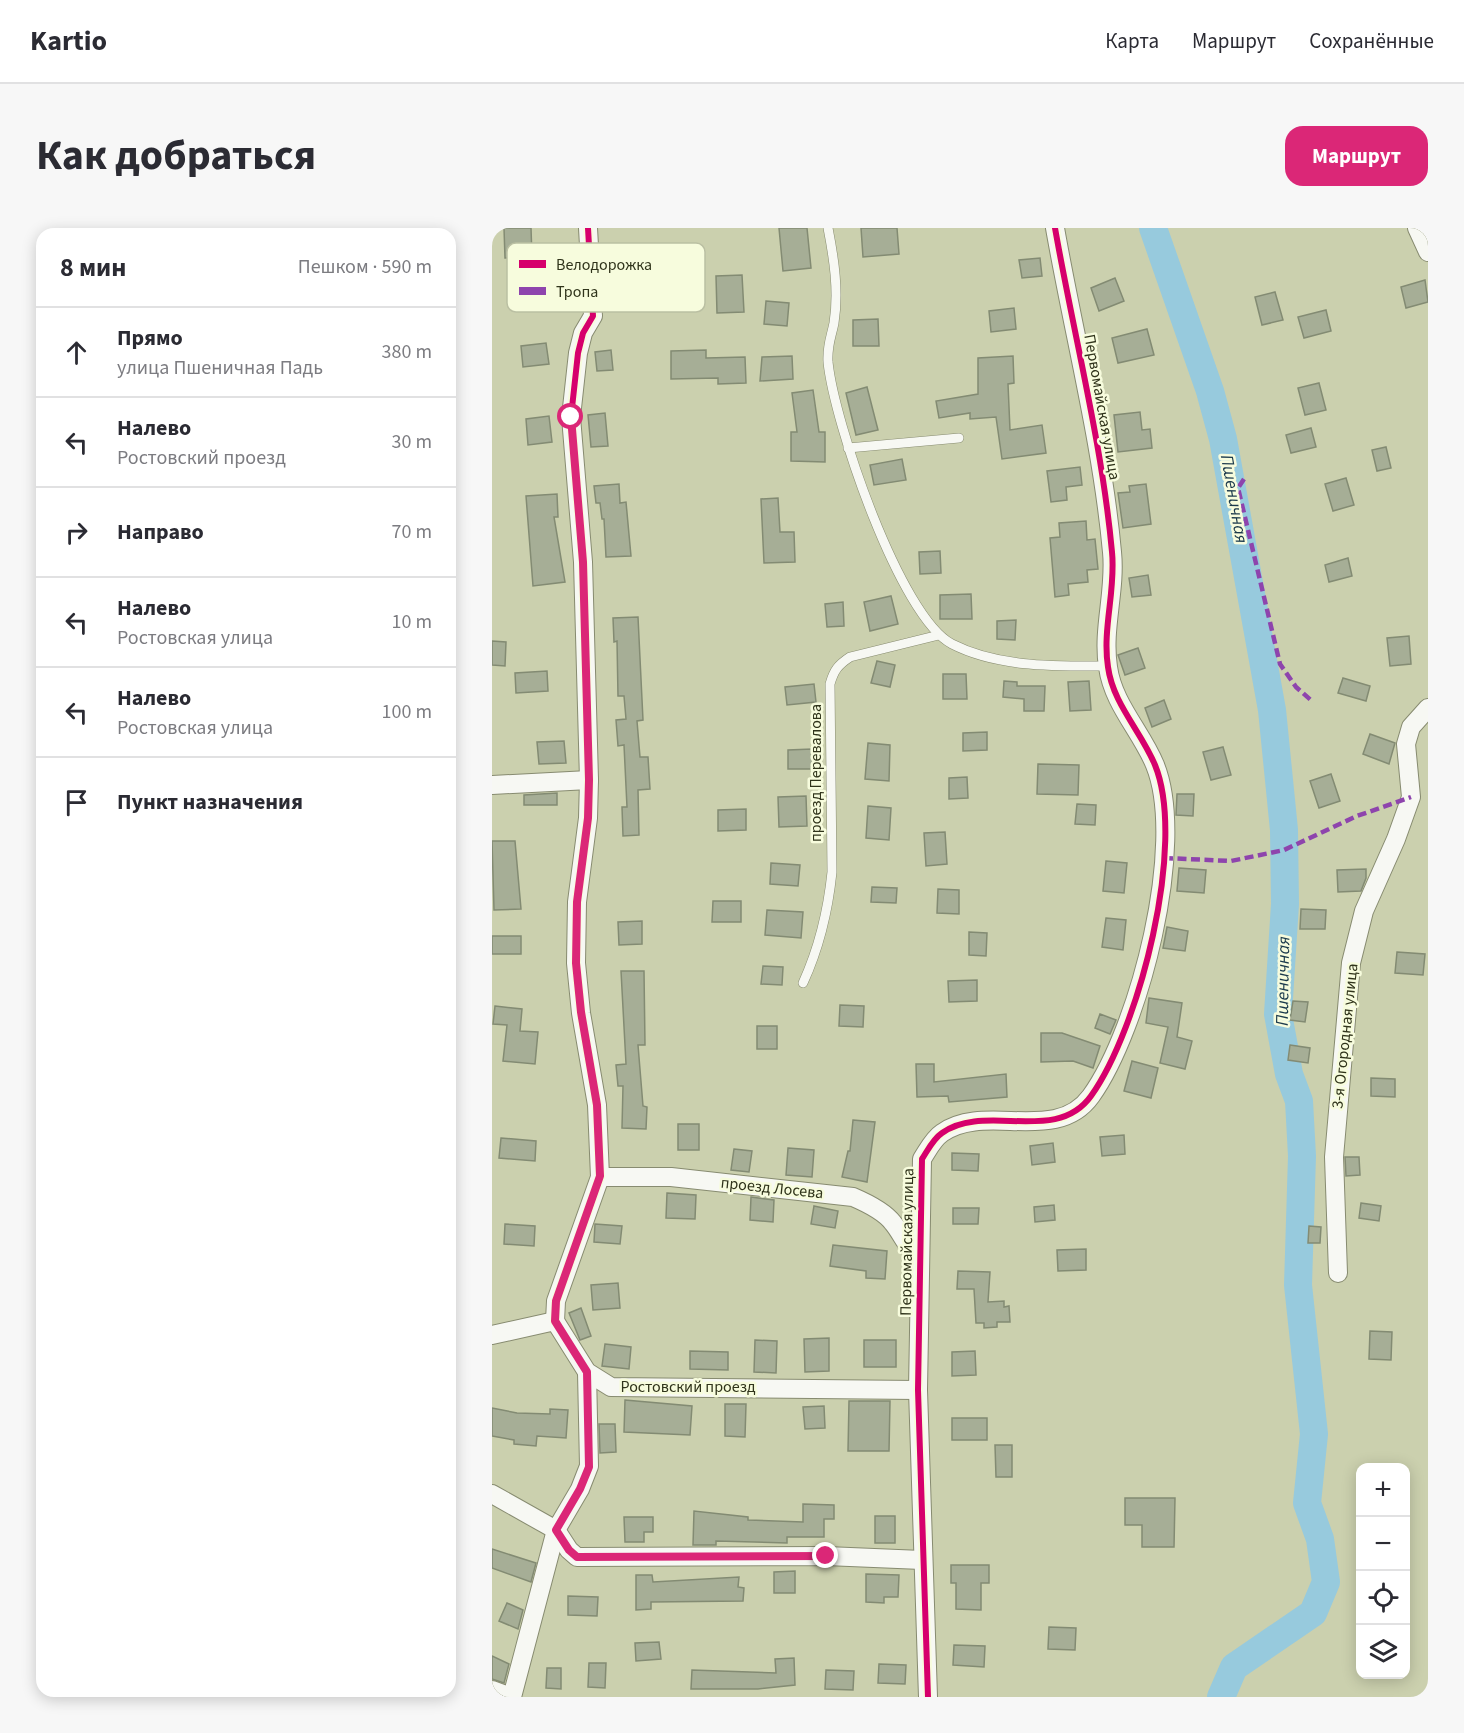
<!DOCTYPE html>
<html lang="ru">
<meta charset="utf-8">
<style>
:root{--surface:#fff;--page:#f7f7f7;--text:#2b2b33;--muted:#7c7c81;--line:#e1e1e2;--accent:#db2777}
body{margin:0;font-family:"Source Sans 3",sans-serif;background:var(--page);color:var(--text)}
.controls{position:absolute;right:18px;bottom:18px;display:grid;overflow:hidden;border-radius:12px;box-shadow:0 3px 15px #0003}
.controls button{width:54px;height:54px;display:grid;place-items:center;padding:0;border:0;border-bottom:2px solid var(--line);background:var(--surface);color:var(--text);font:30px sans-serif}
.stop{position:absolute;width:18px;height:18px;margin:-14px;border:4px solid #db2777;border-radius:50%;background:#fff}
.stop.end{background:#db2777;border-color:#fff;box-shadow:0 2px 6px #0008}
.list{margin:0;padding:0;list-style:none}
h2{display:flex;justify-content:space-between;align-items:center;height:78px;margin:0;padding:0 24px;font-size:26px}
h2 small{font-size:20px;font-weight:400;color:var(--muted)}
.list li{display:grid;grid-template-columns:39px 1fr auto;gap:18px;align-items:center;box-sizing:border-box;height:90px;padding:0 24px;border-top:2px solid var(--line)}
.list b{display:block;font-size:22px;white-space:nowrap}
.list p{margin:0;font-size:20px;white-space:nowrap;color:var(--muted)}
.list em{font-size:20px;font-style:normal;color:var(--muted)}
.icon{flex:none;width:33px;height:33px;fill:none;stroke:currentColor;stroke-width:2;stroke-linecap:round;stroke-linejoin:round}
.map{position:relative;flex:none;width:936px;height:1469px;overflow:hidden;border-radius:18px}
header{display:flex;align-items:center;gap:36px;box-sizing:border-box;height:84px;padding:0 30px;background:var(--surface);border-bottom:2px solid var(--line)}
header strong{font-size:28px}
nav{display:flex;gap:33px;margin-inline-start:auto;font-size:21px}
.intro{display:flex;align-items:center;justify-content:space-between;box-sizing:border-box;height:144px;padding:0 36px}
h1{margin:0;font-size:42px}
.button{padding:15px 27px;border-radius:18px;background:var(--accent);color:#fff;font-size:21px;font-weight:700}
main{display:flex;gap:36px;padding:0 36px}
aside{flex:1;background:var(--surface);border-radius:18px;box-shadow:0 3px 15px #0003}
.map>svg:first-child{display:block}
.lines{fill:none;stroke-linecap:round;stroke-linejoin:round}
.river{stroke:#97cadd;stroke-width:28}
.building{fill:#a6ae96;stroke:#838b73;stroke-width:1.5}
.lane-casing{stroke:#878b70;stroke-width:10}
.street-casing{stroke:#878b70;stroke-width:20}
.lane{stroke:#f7f8f3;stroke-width:9}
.street{stroke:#f7f8f3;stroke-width:18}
.quiet{stroke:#8e44ad;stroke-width:4.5;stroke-dasharray:9 4.5;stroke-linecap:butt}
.cycleway-casing{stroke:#f7fcdd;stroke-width:10}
.cycleway{stroke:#d6006c;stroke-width:6}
.route{stroke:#db2777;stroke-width:8}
.labels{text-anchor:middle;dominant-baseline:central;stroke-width:5;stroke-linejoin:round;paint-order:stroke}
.street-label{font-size:16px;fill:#30341b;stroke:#f7fcdd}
.water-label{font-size:18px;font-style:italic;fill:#1a394b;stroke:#f7fcdd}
.key{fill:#f7fcdd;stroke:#bbc0a3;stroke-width:1.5}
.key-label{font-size:16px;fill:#30341b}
</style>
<header>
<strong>Kartio</strong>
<nav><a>Карта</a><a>Маршрут</a><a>Сохранённые</a></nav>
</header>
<div class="intro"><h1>Как добраться</h1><a class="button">Маршрут</a></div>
<main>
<aside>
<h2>8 мин<small>Пешком · 590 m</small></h2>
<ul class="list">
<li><svg class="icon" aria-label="ahead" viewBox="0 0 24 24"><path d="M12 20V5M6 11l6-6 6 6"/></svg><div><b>Прямо</b><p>улица Пшеничная Падь</p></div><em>380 m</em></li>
<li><svg class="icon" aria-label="left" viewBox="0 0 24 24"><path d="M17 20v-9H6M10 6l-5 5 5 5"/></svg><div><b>Налево</b><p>Ростовский проезд</p></div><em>30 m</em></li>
<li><svg class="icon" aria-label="right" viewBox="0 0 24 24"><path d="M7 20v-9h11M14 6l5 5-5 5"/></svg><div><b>Направо</b></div><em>70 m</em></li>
<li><svg class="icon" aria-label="left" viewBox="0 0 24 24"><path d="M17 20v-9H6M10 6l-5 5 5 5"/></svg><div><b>Налево</b><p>Ростовская улица</p></div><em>10 m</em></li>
<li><svg class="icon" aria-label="left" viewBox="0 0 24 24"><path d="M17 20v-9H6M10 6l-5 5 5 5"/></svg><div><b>Налево</b><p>Ростовская улица</p></div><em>100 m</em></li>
<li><svg class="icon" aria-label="arrive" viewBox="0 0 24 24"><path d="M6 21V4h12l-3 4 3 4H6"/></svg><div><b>Пункт назначения</b></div></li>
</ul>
</aside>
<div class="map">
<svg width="936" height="1469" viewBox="0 0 936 1469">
<rect width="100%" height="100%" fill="#cbd0ae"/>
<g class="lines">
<path class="river" d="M661,0l57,163 13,48 49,271 12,120 1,74 -7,110 11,60 10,27 3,55 -4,129 16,149 -7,69 13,36 6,43 -13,31 -79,54 -13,30"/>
</g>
<g class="building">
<path d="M12,0h27l1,29 -27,1z"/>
<path d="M287,0h28l4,40 -28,3z"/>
<path d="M369,0h36l2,26 -36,3z"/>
<path d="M548,30l2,18 -20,2 -3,-18z"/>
<path d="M250,47l2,37 -27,1 -1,-37z"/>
<path d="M623,50l9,23 -25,10 -8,-23z"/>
<path d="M933,52l3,22 -22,6 -5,-21z"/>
<path d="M783,64l8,28 -21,5 -7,-28z"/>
<path d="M274,73l23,2 -2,23 -23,-2z"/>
<path d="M522,80l2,21 -25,3 -2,-21z"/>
<path d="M834,82l5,21 -27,7 -6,-21z"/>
<path d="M386,91l1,27h-26v-26z"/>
<path d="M655,101l7,26 -36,8 -6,-25z"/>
<path d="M54,115l3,21 -26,3 -2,-21z"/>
<path d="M119,122l2,20 -16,1 -2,-19z"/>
<path d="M214,122v8l39,-1 1,26 -28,1v-6l-47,1v-28z"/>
<path d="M300,128l1,23 -33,2 2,-24z"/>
<path d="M521,128l1,27 -6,1 2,46 32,-5 4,28 -44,6 -6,-42 -26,2v-6l-31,5 -3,-17 42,-7v-36z"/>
<path d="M827,155l7,27 -21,5 -7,-27z"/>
<path d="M375,159l11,43 -22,5 -10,-42z"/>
<path d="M321,162l6,42h6v30l-34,-1v-29h6l-5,-39z"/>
<path d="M648,184l2,18 8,-1 2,19 -34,4 -4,-37z"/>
<path d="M113,185l3,33 -17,1 -3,-32z"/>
<path d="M57,188l3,26 -24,3 -2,-26z"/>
<path d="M819,200l5,19 -25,6 -5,-18z"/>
<path d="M894,219l5,21 -14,3 -5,-21z"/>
<path d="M410,231l4,21 -32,5 -4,-20z"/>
<path d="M588,239l2,18 -16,2 1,13 -16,2 -4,-31z"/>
<path d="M854,250l8,27 -21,6 -8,-27z"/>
<path d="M127,256l1,19 6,-1 5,54 -25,1 -2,-38h-2l-2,-16h-4l-2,-17z"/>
<path d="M654,256l5,40 -28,4 -5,-35 12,-1 -1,-6z"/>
<path d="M65,266l1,23h-4l11,65 -32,4 -7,-90z"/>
<path d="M286,270l2,34h14l1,30 -31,1 -3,-64z"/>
<path d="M594,293l1,19 8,-1 3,30 -11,1 1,12 -20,2 1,11 -14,2 -5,-59 10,-1 -1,-14z"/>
<path d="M448,323l1,22 -21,1 -1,-22z"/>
<path d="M856,330l4,18 -23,6 -4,-17z"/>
<path d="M656,347l3,20 -19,2 -3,-19z"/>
<path d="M479,366l1,25h-32v-24z"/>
<path d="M399,368l7,28 -28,7 -6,-29z"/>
<path d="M351,374l1,24 -17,1 -2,-23z"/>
<path d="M146,389l5,103 -6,1 3,36h8l2,32 -12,1 1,45 -16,1 -1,-29h5l-3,-62 -6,1 -2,-26 10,-1 -2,-23h-6l-1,-55 -3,1 -1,-24z"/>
<path d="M524,392l-1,20 -18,-1v-18z"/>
<path d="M917,408l2,28 -21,2 -3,-28z"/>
<path d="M0,413l14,1 -1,24 -13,-1z"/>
<path d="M646,420l7,20 -20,7 -7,-20z"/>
<path d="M385,433l18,4 -5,22 -19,-4z"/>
<path d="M55,443l1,20 -32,2 -1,-20z"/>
<path d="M451,446h23l1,25h-24z"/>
<path d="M851,450l27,8 -4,15 -28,-8z"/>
<path d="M512,453l13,1v4h28l-1,25h-20v-12l-21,-2z"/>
<path d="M597,453l2,29 -21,1 -2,-29z"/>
<path d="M322,456l2,18 -29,3 -2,-18z"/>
<path d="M672,472l7,19 -19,8 -7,-19z"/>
<path d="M495,504v18l-24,1v-18z"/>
<path d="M878,506l25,9 -6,21 -26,-10z"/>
<path d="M72,513l2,22 -27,1 -2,-22z"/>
<path d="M376,515l22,2 -1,36 -24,-2z"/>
<path d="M731,519l8,28 -20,5 -8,-28z"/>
<path d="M320,521l1,20h-25v-19z"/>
<path d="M546,536l41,1 -1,30 -41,-1z"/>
<path d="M839,546l9,27 -21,7 -9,-27z"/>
<path d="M475,549l1,21 -19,1v-21z"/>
<path d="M65,565v12h-33v-10z"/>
<path d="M685,566h17l-1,22 -17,-1z"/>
<path d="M314,568l1,30 -28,1 -1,-30z"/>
<path d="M585,576l19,1 -1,20 -20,-1z"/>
<path d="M376,578l23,2 -2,32 -23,-2z"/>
<path d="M254,581v21l-28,1v-21z"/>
<path d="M453,604l2,32 -21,2 -2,-33z"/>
<path d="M0,613h23l6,68 -27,1z"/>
<path d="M614,633l21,2 -3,30 -21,-2z"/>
<path d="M279,635l29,2 -2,21 -28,-2z"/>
<path d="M687,640l27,2 -2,23 -27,-2z"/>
<path d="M874,641v9l-5,13 -23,1 -1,-22z"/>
<path d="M380,659l25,1 -1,15 -25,-1z"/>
<path d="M446,661l21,1v24l-22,-1z"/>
<path d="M221,673h28v21h-29z"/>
<path d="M809,681l25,1 -1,19h-25z"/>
<path d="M275,682l36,2 -2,26 -36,-3z"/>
<path d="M614,690l20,2 -3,30 -21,-3z"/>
<path d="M150,693v23l-23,1 -1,-23z"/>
<path d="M675,699l21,4 -3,20 -22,-3z"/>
<path d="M477,704l18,1 -1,23 -17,-1z"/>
<rect x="0" y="708" width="29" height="18"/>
<path d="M905,724l28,2 -2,21 -28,-2z"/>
<path d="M271,738l20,1 -1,18 -21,-1z"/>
<path d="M129,743h23l1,74h-7l5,61 4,1 -1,22 -24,-1 1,-42h-5l-2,-21 10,-1z"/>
<path d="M485,752v21l-28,1 -1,-21z"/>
<path d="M657,770l33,5 -5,34 15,4 -7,28 -25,-6 8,-36 -22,-4z"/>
<path d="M801,773l15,1 -3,20 -15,-2z"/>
<path d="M348,777l24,1 -1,21 -24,-1z"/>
<path d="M3,778l27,3 -2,22 18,1 -3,32 -32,-3 4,-36 -14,-1z"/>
<path d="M608,786l16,6 -6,14 -15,-6z"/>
<rect x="265" y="798" width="20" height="23"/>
<path d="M549,805h21l38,13 -7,22 -20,-7 -32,1z"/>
<path d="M798,817l20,3 -2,15 -20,-3z"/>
<path d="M640,833l26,7 -7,30 -27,-7z"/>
<path d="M424,836h18v18l72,-8 1,23 -58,5 -1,-6 -31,1z"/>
<path d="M879,850l24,1v18l-24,-1z"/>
<path d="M361,892l22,2 -8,60 -25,-5 6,-26h2z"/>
<rect x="186" y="896" width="21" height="26"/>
<path d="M632,907l1,19 -23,2 -2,-19z"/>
<path d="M9,910l35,3 -1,20 -36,-3z"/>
<path d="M561,915l2,19 -23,3 -2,-19z"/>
<path d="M296,920l26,2 -2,27 -26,-2z"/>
<path d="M242,921l18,2 -3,21 -18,-2z"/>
<path d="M460,925l27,1 -1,17 -26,-1z"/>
<path d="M853,929h14l1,18 -14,1z"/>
<path d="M175,965l29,2 -1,24 -29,-1z"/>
<path d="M259,969l23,3 -1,22 -23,-2z"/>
<path d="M869,975l20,3 -2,15 -20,-3z"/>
<path d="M562,977l1,15 -20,2 -1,-15z"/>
<path d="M322,978l24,5 -3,17 -24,-4z"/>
<path d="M461,980h26l-1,16h-25z"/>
<path d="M13,996l30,2 -1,20 -30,-2z"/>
<path d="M103,996l27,2 -2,18 -26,-2z"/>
<path d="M817,998l12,1 -1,16h-12z"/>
<path d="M341,1017l54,6 -2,28 -19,-1v-7l-36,-5z"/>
<path d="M594,1021v21l-28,1 -1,-21z"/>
<path d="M466,1043l32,1 -2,30 16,-1v6l5,-1 1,16h-13v5l-13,1v-5h-8l-2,-34h-17z"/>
<path d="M126,1055l2,25 -27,2 -2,-25z"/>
<path d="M89,1080l10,28 -11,4 -11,-27z"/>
<path d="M878,1103l22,1 -1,28 -22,-1z"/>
<path d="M337,1110v33l-24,1 -1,-33z"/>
<path d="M263,1112l22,1 -1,32 -22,-1z"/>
<rect x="372" y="1112" width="32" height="27"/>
<path d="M113,1116l26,3 -2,22 -27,-3z"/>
<path d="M198,1123l38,1v18l-38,-1z"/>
<path d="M483,1123l1,24 -24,1v-24z"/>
<path d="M133,1172l67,6 -2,29 -66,-3z"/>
<path d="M357,1173h41l-1,50h-41z"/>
<path d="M233,1176h21l-1,33 -20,-1z"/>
<path d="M332,1178l1,22 -20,1 -2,-22z"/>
<path d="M0,1180l25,5 33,1v-5l18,1 -2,28 -29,-2 -1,10 -22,-2v-4l-22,-4z"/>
<rect x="460" y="1190" width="35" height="22"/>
<path d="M107,1196h16l1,28 -16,1z"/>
<path d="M503,1217h17v32h-16z"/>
<path d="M633,1270h50l-1,49h-32v-22h-17z"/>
<path d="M311,1276l31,1v14h-10v18h-37v6l-71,-2v4h-23l1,-34 54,6v3l55,2z"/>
<rect x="383" y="1288" width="20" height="27"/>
<path d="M132,1289h29v15h-9v10h-19z"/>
<path d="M0,1321l44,14 -5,19 -39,-14z"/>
<path d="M459,1337h38v18h-8v27l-25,-1v-26h-5z"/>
<path d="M303,1343v22h-21v-21z"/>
<path d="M374,1346l33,1 -1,22h-14v6l-18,-1z"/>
<path d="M144,1347h16l1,7 86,-5 -1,10 6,1 -1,13 -92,1v7l-15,1z"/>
<path d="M76,1368l30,1 -1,19 -29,-1z"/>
<path d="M15,1375l16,7 -5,19 -19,-8z"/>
<path d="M557,1399l27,1 -1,22 -27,-1z"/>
<path d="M167,1414l2,17 -25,2 -1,-18z"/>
<path d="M462,1417l31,1 -1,21 -31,-2z"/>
<path d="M0,1428l17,8 -5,19 -12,-4z"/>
<path d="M302,1430l1,27 -37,4h-67l1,-19 84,3 -1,-14z"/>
<path d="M97,1435h17l-1,25 -17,-1z"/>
<path d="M387,1436l27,1 -1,19 -27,-1z"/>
<path d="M55,1440h14v21l-15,-1z"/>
<path d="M334,1442l28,1 -1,19 -28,-1z"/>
</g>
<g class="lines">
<defs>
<g id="lane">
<path d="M336,0c6,31 11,63 6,95 -3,15 -7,22 -6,39 6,60 72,255 124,282 47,24 105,22 156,22"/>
<path d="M356,220l111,-10"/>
<path d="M311,755c16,-35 25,-72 29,-111l-2,-188c4,-14 8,-19 20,-27l89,-22"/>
</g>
<g id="street">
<path d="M925,0l11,24"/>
<path d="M0,557l97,-5"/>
<path d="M108,949h71l182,20c14,6 31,14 40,26 10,12 13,25 27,33"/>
<path d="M846,1045l-4,-116 17,-194 13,-52 32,-72 15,-42 -5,-53 5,-17 17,-19"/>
<path d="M63,1093l1,-20 44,-124 -3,-72 -16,-92 -5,-50 1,-61 11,-84 1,-38 -6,-218 -12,-145 7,-64 5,-20 10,-17 -5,-88"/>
<path d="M0,1107l63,-14 32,51 24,15 307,3"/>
<path d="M0,1266l64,36 13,20 8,7 249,-1 96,4"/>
<path d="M0,1462l19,7"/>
<path d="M20,1469l44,-167 24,-41 9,-23 -2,-94"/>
<path d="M436,1469l-10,-307 4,-231c6,-9 11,-20 20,-26 43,-31 114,12 149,-37 48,-67 96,-252 64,-331 -14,-34 -42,-61 -47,-98 -6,-38 8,-77 4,-115 -10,-109 -38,-216 -57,-324"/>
</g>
</defs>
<use href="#lane" class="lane-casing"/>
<use href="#street" class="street-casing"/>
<use href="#lane" class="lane"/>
<use href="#street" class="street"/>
<g class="quiet">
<path d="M752,251l-6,9 42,176 16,23 16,14"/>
<path d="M672,630l67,3 53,-11 73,-34 54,-19"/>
</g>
<defs>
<g id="cycleway">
<path d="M63,1093l1,-20 44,-124 -3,-72 -16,-92 -5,-50 1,-61 11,-84 1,-38 -6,-218 -12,-145 7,-64 5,-20 10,-17 -5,-88"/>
<path d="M436,1469l-10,-307 4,-231c6,-9 11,-20 20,-26 43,-31 114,12 149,-37 48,-67 96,-252 64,-331 -14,-34 -42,-61 -47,-98 -6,-38 8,-77 4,-115 -10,-109 -38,-216 -57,-324"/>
</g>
</defs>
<use href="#cycleway" class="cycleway-casing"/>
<use href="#cycleway" class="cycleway"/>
</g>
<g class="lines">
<path class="route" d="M79,189l12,145 6,218 -1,38 -11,84 -1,61 5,49 16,93 3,71 -44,125 -1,20 32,51 2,95 -9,22 -24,41 13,20 8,7 249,-1"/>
</g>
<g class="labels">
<g class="street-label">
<text transform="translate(610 179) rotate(80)">Первомайская улица</text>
<text transform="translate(324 545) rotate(-90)">проезд Перевалова</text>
<text transform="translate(853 808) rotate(-84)">3-я Огородная улица</text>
<text transform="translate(280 960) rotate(6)">проезд Лосева</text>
<text transform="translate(415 1014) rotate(-89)">Первомайская улица</text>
<text x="196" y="1159">Ростовский проезд</text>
</g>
<g class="water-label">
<text transform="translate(742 271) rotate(80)">Пшеничная</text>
<text transform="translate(791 753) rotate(-89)">Пшеничная</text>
</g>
</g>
<rect x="15" y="15" width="198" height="69" rx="9" class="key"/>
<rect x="27" y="32" width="27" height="8" fill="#d6006c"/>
<rect x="27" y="59" width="27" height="8" fill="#8e44ad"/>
<g class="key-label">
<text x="64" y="42">Велодорожка</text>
<text x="64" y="69">Тропа</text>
</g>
</svg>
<div class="controls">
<button>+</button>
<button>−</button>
<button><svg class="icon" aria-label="locate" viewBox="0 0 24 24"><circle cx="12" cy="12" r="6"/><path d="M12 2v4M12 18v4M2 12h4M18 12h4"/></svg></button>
<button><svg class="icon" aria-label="layers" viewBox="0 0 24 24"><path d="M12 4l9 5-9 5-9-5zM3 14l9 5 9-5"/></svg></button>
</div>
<div class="stop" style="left:79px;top:189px"></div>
<div class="stop end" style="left:334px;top:1328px"></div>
</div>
</main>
